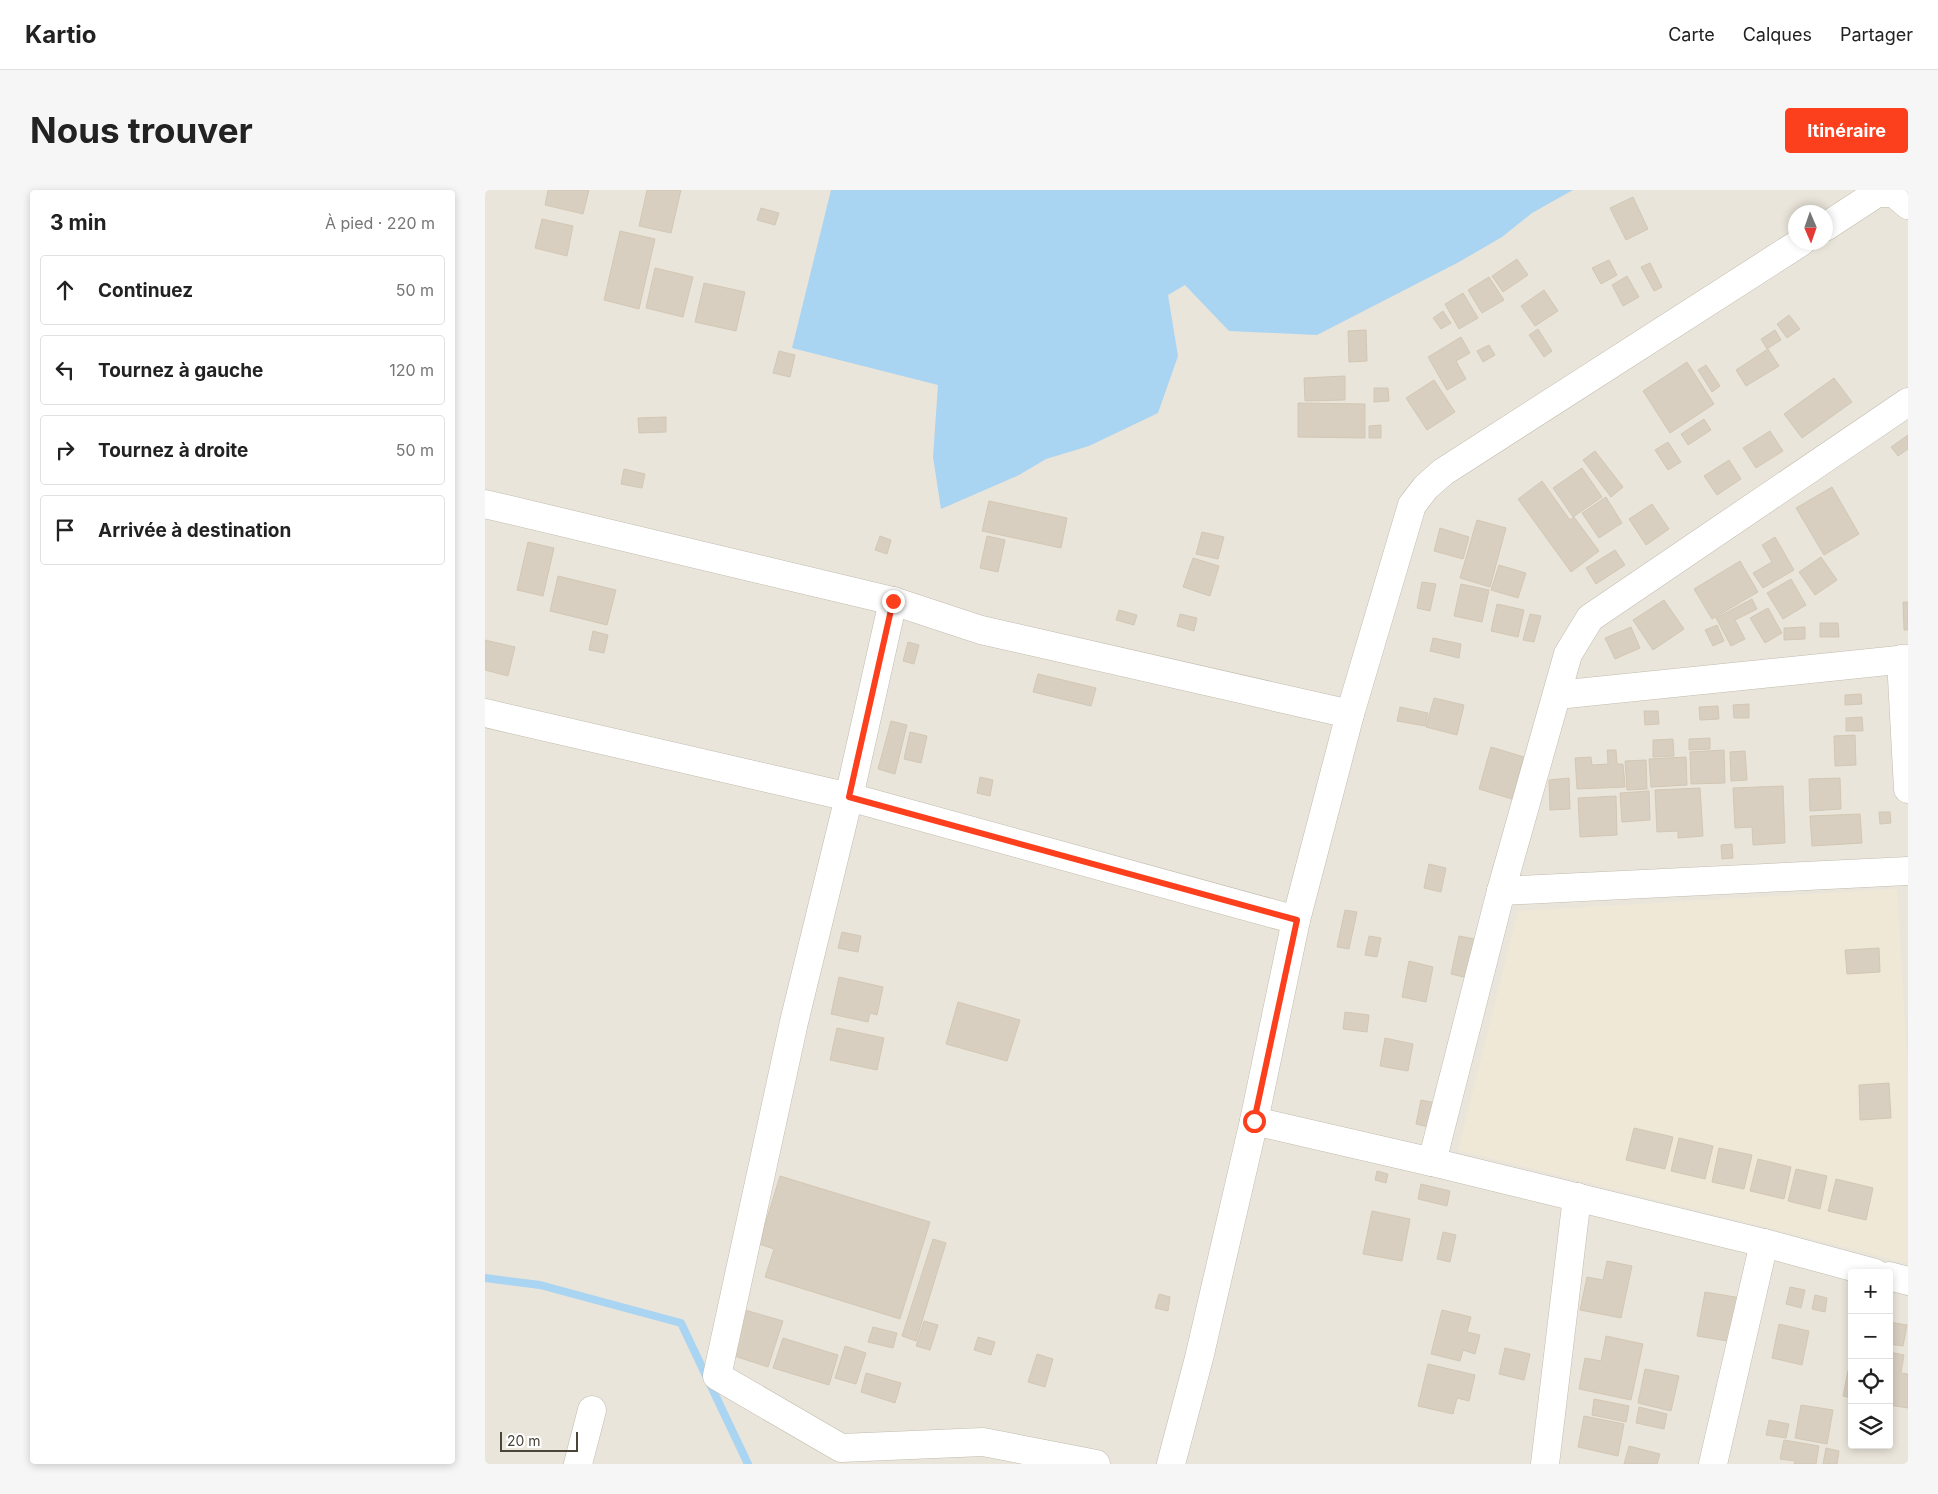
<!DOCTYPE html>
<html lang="fr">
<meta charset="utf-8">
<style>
:root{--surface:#fff;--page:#f6f6f6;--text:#222;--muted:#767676;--line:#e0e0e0;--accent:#fc3f1d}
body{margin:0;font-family:Inter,sans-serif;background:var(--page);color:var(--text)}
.controls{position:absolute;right:15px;bottom:15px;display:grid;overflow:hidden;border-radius:5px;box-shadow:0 2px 8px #0003}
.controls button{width:45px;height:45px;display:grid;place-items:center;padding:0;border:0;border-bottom:1px solid var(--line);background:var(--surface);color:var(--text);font:25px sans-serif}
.compass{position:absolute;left:1303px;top:15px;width:45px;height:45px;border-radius:50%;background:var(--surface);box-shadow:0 2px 8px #0003;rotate:178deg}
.scale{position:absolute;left:15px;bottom:12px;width:78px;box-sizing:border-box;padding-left:5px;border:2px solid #4b4439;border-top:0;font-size:14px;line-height:18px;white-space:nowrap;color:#4b4439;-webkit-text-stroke:4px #fff;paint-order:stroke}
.stop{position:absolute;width:15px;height:15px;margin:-11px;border:4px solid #fc3f1d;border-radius:50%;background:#fff}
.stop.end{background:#fc3f1d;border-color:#fff;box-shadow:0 1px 5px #0008}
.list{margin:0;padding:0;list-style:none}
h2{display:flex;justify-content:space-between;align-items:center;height:65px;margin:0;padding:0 20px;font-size:21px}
h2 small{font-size:16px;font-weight:400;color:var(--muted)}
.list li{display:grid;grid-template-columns:32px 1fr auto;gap:15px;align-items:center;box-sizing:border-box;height:70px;margin:0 10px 10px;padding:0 10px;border:1px solid var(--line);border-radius:5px}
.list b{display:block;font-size:19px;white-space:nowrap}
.list em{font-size:16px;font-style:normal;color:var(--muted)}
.icon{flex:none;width:28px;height:28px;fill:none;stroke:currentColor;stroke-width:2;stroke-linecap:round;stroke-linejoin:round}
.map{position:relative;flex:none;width:1423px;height:1274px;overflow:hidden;border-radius:5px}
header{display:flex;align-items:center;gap:30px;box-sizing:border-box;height:70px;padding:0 25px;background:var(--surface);border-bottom:1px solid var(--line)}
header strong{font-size:24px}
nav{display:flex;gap:28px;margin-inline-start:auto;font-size:18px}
.intro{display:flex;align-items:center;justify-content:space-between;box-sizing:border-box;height:120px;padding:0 30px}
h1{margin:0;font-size:35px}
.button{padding:12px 22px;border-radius:5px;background:var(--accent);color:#fff;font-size:18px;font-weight:700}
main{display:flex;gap:30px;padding:0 30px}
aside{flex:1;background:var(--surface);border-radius:5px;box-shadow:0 2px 8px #0003}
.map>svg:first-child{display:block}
.residential{fill:#eae5da;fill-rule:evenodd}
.education{fill:#efe8d6}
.water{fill:#a9d4f2}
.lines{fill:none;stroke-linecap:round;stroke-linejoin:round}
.stream{stroke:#a9d4f2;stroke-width:8}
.building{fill:#d8cfc1;stroke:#d3c7b4}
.street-casing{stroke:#c2bbae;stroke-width:29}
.street{stroke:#fff;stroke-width:28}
.route{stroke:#fc3f1d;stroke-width:6}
</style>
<header>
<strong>Kartio</strong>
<nav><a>Carte</a><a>Calques</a><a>Partager</a></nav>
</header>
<div class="intro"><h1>Nous trouver</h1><a class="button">Itinéraire</a></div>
<main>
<aside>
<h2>3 min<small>À pied · 220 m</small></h2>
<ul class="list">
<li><svg class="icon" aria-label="ahead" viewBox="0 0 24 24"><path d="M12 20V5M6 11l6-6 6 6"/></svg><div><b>Continuez</b></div><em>50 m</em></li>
<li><svg class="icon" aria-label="left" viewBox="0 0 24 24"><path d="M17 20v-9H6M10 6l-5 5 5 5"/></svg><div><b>Tournez à gauche</b></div><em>120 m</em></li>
<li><svg class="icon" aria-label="right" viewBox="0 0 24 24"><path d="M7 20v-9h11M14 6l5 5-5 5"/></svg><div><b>Tournez à droite</b></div><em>50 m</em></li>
<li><svg class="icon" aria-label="arrive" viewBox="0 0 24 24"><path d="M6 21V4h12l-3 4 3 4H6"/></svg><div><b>Arrivée à destination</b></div></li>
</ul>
</aside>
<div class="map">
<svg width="1423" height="1274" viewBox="0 0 1423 1274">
<rect width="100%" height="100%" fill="#f6f3ec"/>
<path class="residential" d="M0,0h1423v1274h-1423zM1310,22h30v30h-30zM1367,1083h37v172h-37z"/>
<path class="education" d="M1412,699l11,186v188l-450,-113 60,-239z"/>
<path class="water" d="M346,0h742l-41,23 -30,24 -43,25 -142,73 -88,-4 -44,-46 -17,10 10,61 -20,57 -69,33 -43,13 -27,16 -78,34 -8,-52 5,-72 -146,-37z"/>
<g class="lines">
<path class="stream" d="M0,1088l55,7 141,38 67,141"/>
</g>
<g class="building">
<path d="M63,0h41l-6,24 -38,-9z"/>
<path d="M162,0h34l-10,43 -32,-7z"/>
<path d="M1148,7l15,32 -22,11 -16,-32z"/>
<path d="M276,18l18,5 -4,12 -18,-5z"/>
<path d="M57,29l31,7 -6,30 -32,-8z"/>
<path d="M135,41l35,8 -16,70 -35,-9z"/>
<path d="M1032,69l11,16 -25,17 -11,-16z"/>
<path d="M1124,70l8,15 -16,9 -9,-16z"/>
<path d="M1165,73l12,24 -8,4 -13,-24z"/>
<path d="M170,78l38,9 -10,40 -37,-9z"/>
<path d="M1142,86l12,21 -16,9 -11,-21z"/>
<path d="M1004,87l15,23 -22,13 -14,-23z"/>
<path d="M219,93l41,9 -9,39 -41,-9z"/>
<path d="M1059,100l14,21 -23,15 -14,-20z"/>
<path d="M978,103l15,25 -19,11 -14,-25z"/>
<path d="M958,121l8,12 -10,6 -8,-11z"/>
<path d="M1304,125l11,14 -13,9 -10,-14z"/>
<path d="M1053,139l14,22 -8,6 -15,-22z"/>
<path d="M881,140l1,31 -18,1 -1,-31z"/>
<path d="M1290,140l6,10 -14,9 -6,-10z"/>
<path d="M976,147l9,16 -14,8 10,18 -19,11 -19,-33z"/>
<path d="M1004,155l6,10 -12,7 -6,-11z"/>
<path d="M1283,159l11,17 -33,20 -10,-16z"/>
<path d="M294,161l16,4 -5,22 -17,-4z"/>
<path d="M1202,172l27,42 -44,29 -27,-42z"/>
<path d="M1221,175l14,21 -8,6 -14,-22z"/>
<path d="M860,186v24l-40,1 -1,-23z"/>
<path d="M1349,188l18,24 -50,36 -18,-24z"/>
<path d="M949,190l21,32 -28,18 -21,-32z"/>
<path d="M889,198h14l1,13 -15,1z"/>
<path d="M813,213l67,1v34l-67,-1z"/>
<path d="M181,227v15l-27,1 -1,-15z"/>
<path d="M1219,229l7,11 -23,15 -7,-11z"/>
<path d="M896,235v13h-12v-12z"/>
<path d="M1285,241l13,20 -27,17 -13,-20z"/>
<path d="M1423,245v14l-10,7 -7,-9z"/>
<path d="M1183,252l13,20 -13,8 -13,-20z"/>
<path d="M1110,261l28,36 -12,10 -28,-37z"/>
<path d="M1244,270l12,19 -24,16 -13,-19z"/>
<path d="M1097,278l20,29 -29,20 -20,-29z"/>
<path d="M139,279l21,5 -3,14 -21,-4z"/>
<path d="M1057,291l28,39 4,-3 25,34 -28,21 -53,-73z"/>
<path d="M1347,297l27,47 -35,21 -28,-47z"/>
<path d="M1121,307l16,26 -23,15 -17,-25z"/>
<path d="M504,311l78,17 -6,30 -79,-17z"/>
<path d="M1167,314l17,25 -23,16 -17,-26z"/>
<path d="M992,330l29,8 -16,59 -30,-9z"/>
<path d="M955,338l29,9 -6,22 -29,-8z"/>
<path d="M717,342l22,5 -6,22 -22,-5z"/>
<path d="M395,346l11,4 -4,14 -12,-4z"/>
<path d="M502,346l18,4 -7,32 -18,-4z"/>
<path d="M1290,347l19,33 -31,18 -10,-15 19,-11 -10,-17z"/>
<path d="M43,352l26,6 -11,48 -26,-6z"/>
<path d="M1130,360l10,15 -29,19 -10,-16z"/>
<path d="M1336,367l16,23 -22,15 -16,-23z"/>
<path d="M708,368l26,8 -9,30 -27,-9z"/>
<path d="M1255,371l18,31 -46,27 -18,-30z"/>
<path d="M1014,375l27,8 -8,25 -27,-8z"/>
<path d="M73,386l58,14 -9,35 -57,-14z"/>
<path d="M1306,389l15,26 -23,14 -16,-26z"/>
<path d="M937,392l14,2 -6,27 -13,-3z"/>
<path d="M976,394l28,6 -7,32 -28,-6z"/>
<path d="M1267,409l5,10 -22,11 10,19 -14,7 -15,-28z"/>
<path d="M1179,410l20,29 -31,21 -20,-30z"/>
<path d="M1418,412h5v28h-4z"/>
<path d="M1012,414l27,6 -6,27 -27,-6z"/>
<path d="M1283,418l14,25 -17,10 -15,-25z"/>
<path d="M634,420l18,5 -3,10 -18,-5z"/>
<path d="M695,424l17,4 -3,13 -17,-5z"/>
<path d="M1045,424l11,2 -7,26 -11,-2z"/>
<path d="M1335,433h18l1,14h-19z"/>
<path d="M1232,435l7,16 -11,5 -8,-16z"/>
<path d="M1146,437l9,21 -25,11 -10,-21z"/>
<path d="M1320,437v12l-21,1v-12z"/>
<path d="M108,441l15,4 -4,18 -15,-3z"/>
<path d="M948,448l28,6 -2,14 -29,-7z"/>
<path d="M0,450l30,7 -7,29 -23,-6z"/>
<path d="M423,452l11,3 -5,19 -11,-3z"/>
<path d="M553,484l58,14 -5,18 -58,-14z"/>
<path d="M1376,504l1,10 -17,1v-10z"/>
<path d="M949,508l30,7 -7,30 -31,-8z"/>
<path d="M1264,514v14h-15l-1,-13z"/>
<path d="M1233,516l1,13 -19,1 -1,-13z"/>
<path d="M915,517l28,6 -3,13 -28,-5z"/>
<path d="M1159,521h14l1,13 -14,1z"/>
<path d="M1377,527l1,14h-17v-13z"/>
<path d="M406,531l16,4 -12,49 -17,-5z"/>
<path d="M425,542l17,4 -6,27 -17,-4z"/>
<path d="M1370,545l1,30 -21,1 -1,-30z"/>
<path d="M1225,548v11l-21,1v-11z"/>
<path d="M1188,549l1,17 -21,1v-17z"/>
<path d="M1006,557l33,10 -12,42 -33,-10z"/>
<path d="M1122,560h9l1,14h6l2,23 -48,2 -2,-31 16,-1 1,8 16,-1z"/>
<path d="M1239,560l1,33 -34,1 -1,-32z"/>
<path d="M1260,561l2,29 -16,1 -1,-29z"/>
<path d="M1201,567l1,28 -36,2 -2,-28z"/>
<path d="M1161,570l1,29 -20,1 -2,-29z"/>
<path d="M495,587l13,3 -3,16 -13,-3z"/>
<path d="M1084,588l1,31 -20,1 -1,-30z"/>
<path d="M1355,588l1,31 -31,2 -1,-32z"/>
<path d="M1298,596l2,57 -32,2 -1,-18 -17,1 -2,-40z"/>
<path d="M1215,598l3,48 -25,2v-7l-21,1 -2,-42z"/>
<path d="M1164,601l1,29 -28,2 -2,-29z"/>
<path d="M1131,606l1,39 -37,2 -2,-39z"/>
<path d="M1394,622h11l1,11 -11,1z"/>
<path d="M1375,624l2,29 -50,3 -2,-30z"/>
<path d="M1247,654l1,14 -11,1 -1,-14z"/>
<path d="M944,674l17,4 -5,24 -17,-4z"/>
<path d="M860,720l12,2 -8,37 -12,-2z"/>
<path d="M357,742l19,4 -3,16 -20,-4z"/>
<path d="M884,746l12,2 -4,19 -12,-2z"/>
<path d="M974,746l21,4 -8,39 -21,-5z"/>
<path d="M1394,758l1,24 -33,2 -2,-24z"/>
<path d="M924,771l24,6 -7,35 -24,-5z"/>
<path d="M354,787l44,10 -6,28 -7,-2 -2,9 -37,-8z"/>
<path d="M473,812l62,18 -13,41 -61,-17z"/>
<path d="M860,822l24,3 -2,17 -24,-3z"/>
<path d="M352,838l47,10 -7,32 -47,-10z"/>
<path d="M900,848l28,6 -5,27 -28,-5z"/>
<path d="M1404,893l2,35 -31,2 -1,-35z"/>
<path d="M936,910l21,4 -5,25 -21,-5z"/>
<path d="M1149,938l39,9 -8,32 -39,-9z"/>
<path d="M1194,948l34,8 -8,33 -34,-8z"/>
<path d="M1234,958l33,7 -8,34 -32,-7z"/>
<path d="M1273,969l33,8 -7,32 -34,-8z"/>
<path d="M1311,979l31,7 -7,33 -32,-8z"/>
<path d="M892,981l11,3 -2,9 -11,-3z"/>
<path d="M295,986l150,46 -30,97 -135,-42 9,-28 -15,-5z"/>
<path d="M1351,989l37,9 -7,32 -38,-9z"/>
<path d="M936,994l29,7 -3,15 -29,-7z"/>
<path d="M887,1021l38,8 -8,42 -39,-7z"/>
<path d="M958,1042l13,3 -6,27 -13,-3z"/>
<path d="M448,1049l13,4 -30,98 -14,-5z"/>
<path d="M1122,1071l25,5 -11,52 -41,-8 7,-33 16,3z"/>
<path d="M1305,1097l15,3 -4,18 -15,-4z"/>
<path d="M1220,1102l36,6 -8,44 -36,-6z"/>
<path d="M674,1104l11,3 -2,14 -13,-3z"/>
<path d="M1330,1105l12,3 -2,14 -13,-3z"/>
<path d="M260,1120l38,11 -15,46 -37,-12z"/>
<path d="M957,1120l29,7 -4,15 13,3 -5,19 -12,-4 -3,11 -29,-7z"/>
<path d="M439,1131l14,4 -8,25 -14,-4z"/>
<path d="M1404,1132l18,3 -4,21 -14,-2z"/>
<path d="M1294,1134l30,7 -7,34 -30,-7z"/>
<path d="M388,1137l24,6 -4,15 -25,-6z"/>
<path d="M1121,1146l37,8 -12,56 -52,-11 6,-31 16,3z"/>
<path d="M493,1147l17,5 -4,13 -17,-5z"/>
<path d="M298,1148l55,17 -9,30 -56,-17z"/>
<path d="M360,1156l21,7 -10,31 -21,-6z"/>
<path d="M1020,1158l25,6 -6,26 -25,-6z"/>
<path d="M1367,1161v47l-9,-2z"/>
<path d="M1404,1162l15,3 -3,18 7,1v34l-19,-3z"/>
<path d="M552,1164l16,5 -8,28 -17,-5z"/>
<path d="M943,1174l47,11 -6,26 -12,-3 -4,16 -35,-8z"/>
<path d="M1160,1179l34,7 -8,35 -33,-8z"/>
<path d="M381,1183l35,10 -6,20 -34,-11z"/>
<path d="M1109,1209l35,7 -3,16 -34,-7z"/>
<path d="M1316,1215l32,5 -6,34 -32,-6z"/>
<path d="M1154,1217l28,7 -3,15 -28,-6z"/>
<path d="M1099,1226l40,8 -6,32 -40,-9z"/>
<path d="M1284,1230l20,4 -3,14 -20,-3z"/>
<path d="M1299,1250l35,6 -3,18h-22l1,-3 -15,-2z"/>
<path d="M1144,1256l31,8 -3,10h-33z"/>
<path d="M1341,1258l13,3 -2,13h-14z"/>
</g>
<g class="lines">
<defs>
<g id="street">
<path d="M1340,37l52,-34h17l14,12"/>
<path d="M0,314l408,97 88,29 369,84"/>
<path d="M408,411l-44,196 -55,225 -77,354 124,72 142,-6 113,22"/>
<path d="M1416,469l7,130"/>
<path d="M1072,505l351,-36"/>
<path d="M0,523l364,84 447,123"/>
<path d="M1016,701l407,-20"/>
<path d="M769,931l178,41"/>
<path d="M1390,1083l-111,-30 -332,-81 69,-271 67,-237 22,-36 318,-216"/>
<path d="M1404,1086l19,5"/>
<path d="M93,1274l14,-54"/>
<path d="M686,1274l28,-106 55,-237 42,-201 54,-206 62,-209 14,-18 17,-15 358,-230"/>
<path d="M1060,1274l32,-267"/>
<path d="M1228,1274l51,-221"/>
</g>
</defs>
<use href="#street" class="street-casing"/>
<use href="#street" class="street"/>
</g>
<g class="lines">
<path class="route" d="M408,411l-44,196 448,123 -43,201"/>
</g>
</svg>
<div class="controls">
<button>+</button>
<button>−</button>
<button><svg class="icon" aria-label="locate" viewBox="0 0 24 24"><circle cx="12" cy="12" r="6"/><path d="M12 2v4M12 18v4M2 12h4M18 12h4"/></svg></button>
<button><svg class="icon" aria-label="layers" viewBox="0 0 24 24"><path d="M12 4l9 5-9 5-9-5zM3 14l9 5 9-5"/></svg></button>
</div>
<svg class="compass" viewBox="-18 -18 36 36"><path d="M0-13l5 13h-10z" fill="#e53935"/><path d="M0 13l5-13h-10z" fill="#767676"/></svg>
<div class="scale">20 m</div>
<div class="stop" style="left:769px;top:931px"></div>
<div class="stop end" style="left:408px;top:411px"></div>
</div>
</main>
